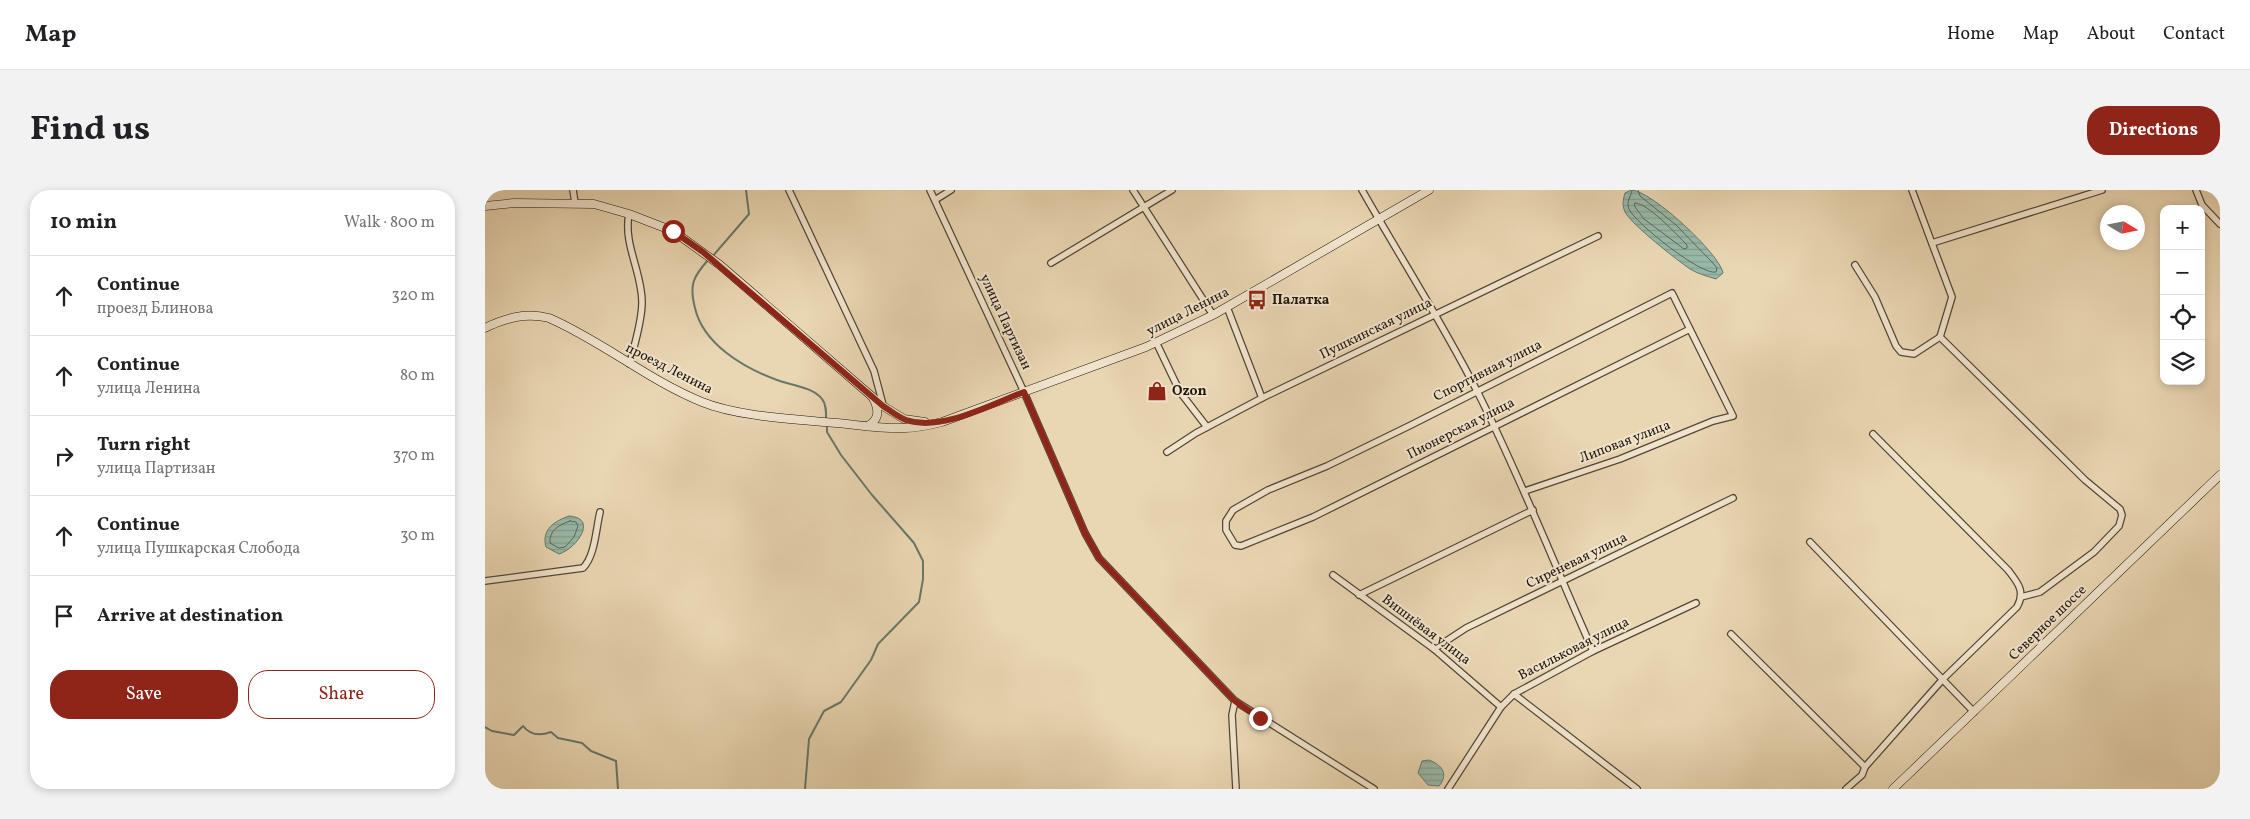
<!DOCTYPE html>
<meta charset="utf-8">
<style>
:root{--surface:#fff;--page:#f2f2f2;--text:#202124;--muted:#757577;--line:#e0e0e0;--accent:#8f2418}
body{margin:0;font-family:Vollkorn,serif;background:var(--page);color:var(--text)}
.controls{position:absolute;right:15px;top:15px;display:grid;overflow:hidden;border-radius:10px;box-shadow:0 2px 8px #0003}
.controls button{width:45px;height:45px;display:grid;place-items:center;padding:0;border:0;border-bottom:1px solid var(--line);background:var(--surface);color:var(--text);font:25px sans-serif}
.compass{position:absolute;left:1615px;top:15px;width:45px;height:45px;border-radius:50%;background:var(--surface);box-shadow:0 2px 8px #0003;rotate:100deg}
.stop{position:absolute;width:15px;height:15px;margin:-11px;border:4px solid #8f2418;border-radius:50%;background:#fff}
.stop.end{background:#8f2418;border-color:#fff;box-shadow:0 1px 5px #0008}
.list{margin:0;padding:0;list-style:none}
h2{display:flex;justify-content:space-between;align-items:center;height:65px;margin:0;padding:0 20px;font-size:21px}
h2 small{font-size:16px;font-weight:400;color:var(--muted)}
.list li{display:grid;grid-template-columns:32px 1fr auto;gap:15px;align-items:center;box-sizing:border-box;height:80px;padding:0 20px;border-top:1px solid var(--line)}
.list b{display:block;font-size:19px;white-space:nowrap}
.list p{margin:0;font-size:16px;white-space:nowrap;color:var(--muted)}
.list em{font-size:16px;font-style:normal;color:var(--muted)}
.actions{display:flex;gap:10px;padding:15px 20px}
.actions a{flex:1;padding:11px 0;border:1px solid var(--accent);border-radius:20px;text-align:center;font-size:18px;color:var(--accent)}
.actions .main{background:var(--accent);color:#fff}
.icon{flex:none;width:28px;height:28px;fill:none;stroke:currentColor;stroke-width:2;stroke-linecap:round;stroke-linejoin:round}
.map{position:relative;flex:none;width:1735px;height:599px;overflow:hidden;border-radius:20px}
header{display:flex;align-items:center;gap:30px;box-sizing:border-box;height:70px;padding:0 25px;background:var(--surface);border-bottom:1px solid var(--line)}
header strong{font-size:24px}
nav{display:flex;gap:28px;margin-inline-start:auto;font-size:18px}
.intro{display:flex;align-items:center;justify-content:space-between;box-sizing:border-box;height:120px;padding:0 30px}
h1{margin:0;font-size:35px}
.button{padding:12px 22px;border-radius:20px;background:var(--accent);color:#fff;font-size:18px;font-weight:700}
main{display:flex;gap:30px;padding:0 30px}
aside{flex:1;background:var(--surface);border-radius:20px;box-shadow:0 2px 8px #0003}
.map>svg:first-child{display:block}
.water{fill:url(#water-rules);stroke:#68786a}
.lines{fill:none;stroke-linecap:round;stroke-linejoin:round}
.shore{stroke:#5c685a;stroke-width:1}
.stream{stroke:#68786a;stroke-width:2}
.minor-casing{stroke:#524735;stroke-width:8}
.secondary-casing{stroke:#20170b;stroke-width:9}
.minor{stroke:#f1e4cd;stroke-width:5.5}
.secondary{stroke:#f1e4cd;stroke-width:8}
.route{stroke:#8f2418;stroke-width:6}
.labels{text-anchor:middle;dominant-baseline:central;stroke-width:4;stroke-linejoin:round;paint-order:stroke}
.poi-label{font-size:14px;font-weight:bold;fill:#20170b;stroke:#f1e4cd;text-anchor:start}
.street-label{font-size:14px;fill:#20170b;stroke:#f1e4cd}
</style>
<header>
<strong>Map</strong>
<nav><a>Home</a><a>Map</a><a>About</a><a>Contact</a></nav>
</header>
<div class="intro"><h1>Find us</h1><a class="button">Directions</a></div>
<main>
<aside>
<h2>10 min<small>Walk · 800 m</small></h2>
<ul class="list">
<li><svg class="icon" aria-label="ahead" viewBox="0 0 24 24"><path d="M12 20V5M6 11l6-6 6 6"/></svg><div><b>Continue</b><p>проезд Блинова</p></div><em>320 m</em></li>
<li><svg class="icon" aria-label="ahead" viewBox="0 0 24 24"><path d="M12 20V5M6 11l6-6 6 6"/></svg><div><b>Continue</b><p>улица Ленина</p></div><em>80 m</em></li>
<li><svg class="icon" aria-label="right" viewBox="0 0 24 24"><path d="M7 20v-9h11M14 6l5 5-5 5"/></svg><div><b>Turn right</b><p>улица Партизан</p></div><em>370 m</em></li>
<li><svg class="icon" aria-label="ahead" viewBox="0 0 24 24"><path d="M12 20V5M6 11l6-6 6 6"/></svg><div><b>Continue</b><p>улица Пушкарская Слобода</p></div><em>30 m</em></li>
<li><svg class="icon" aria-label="arrive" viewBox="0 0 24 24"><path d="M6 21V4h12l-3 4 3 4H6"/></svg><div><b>Arrive at destination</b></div></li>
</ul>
<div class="actions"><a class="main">Save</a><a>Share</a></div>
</aside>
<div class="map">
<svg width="1735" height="599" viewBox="0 0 1735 599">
<defs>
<pattern id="water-rules" width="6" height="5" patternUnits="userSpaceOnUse" patternTransform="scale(1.25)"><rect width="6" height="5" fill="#98b9a9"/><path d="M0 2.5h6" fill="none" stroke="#839e90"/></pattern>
</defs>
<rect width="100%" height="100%" fill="#e9d6b2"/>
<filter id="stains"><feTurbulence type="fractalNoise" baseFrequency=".004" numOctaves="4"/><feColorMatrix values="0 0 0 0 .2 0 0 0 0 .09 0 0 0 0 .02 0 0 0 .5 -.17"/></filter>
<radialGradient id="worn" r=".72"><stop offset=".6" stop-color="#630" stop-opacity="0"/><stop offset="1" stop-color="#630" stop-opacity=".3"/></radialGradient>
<g class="water">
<path d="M1146,0c20,0 89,64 92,83l-7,6c-9,-3 -18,-5 -26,-10 -13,-9 -58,-44 -65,-57 -3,-7 -2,-12 0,-19z"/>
<path d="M84,326c30,2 7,33 -10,38l-13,-7c-5,-18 9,-26 23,-31z"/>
<path d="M944,570c13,5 20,14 10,26l-11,-1 -10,-12 4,-12z"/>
</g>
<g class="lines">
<g class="shore">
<path d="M1147,0c-1,7 -6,11 -3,19 6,14 73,67 87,63l1,-4 -5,-6 -36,-37 -36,-29 -2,-6"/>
<path d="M1150,13c13,0 42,32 52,42v3l-3,1 -40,-30 -9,-12z"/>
<path d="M85,331l6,1 2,4 -4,11 -9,10 -6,1 -9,-5c-1,-13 9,-18 20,-22z"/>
</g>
<g class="stream">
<path d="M227,67l37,-43 -3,-24"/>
<path d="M223,70c-15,17 -19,25 -13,48 8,36 49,60 82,72 13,5 36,7 45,19 5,6 4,15 4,22"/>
<path d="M0,537l7,4 22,4 9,-9c7,9 17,10 28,6l7,6 24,5 9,8 25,10 2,28"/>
<path d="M320,599l4,-50 15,-28 17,-9 30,-42 7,-16 41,-42 4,-23v-18l-9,-18 -42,-48 -31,-40 -14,-23v-7"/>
</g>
<defs>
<g id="minor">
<path d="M88,0l2,13"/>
<path d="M304,0l85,181 9,34"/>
<path d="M445,0l94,202 61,141 14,25 136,143 139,88"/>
<path d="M648,0l80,125"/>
<path d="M877,0c38,67 80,132 115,201 43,85 77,173 116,260"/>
<path d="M1427,0l40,107 -12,40 145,143 35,29 2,6 -3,11 -25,26 -54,40 -19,5"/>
<path d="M1711,0l6,15 18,19"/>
<path d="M450,10l16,-10"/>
<path d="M144,24c-6,30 13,58 13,88 0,21 -8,42 -12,62"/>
<path d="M1447,53l170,-53"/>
<path d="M566,73l121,-73"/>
<path d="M1370,75l20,32 21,49 5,6 13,2 26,-17"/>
<path d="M742,117l35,91"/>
<path d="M671,152l24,50 27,35"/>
<path d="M682,262l29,-19 66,-35 336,-162"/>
<path d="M1040,301l95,-32 93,-38 20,-5 -61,-123 -261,132 -84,41 -59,24 -35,20 -7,11v9l9,15 6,1 72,-29 377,-188"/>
<path d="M1325,352l164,170"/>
<path d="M848,385l101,74 67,58"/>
<path d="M0,391l98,-13c12,-12 13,-39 17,-56"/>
<path d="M874,405l174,-85"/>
<path d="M1246,444l134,133"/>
<path d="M949,459l32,-21 267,-130"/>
<path d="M1029,504l123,95"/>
<path d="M750,511l-3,14 4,74"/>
<path d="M963,599l53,-82 13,-13 79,-43 103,-48"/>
<path d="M1361,599l16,-14 3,-8 78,-88 74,-72c9,-16 0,-25 -9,-37l-135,-136"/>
</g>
<g id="secondary">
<path d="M0,16l29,-3 80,1 35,10 44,17 47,34 163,141 21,13 21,3"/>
<path d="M0,138c21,-10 41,-16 64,-10 53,23 99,62 153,84 37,15 94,17 135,21 22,2 45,6 68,5 12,0 25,-3 37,-6l204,-75 67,-32 216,-125"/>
<path d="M383,236c12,-7 11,-17 5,-28"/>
<path d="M1408,599l327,-314"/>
</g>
</defs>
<use href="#minor" class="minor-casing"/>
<use href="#secondary" class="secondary-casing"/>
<use href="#minor" class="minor"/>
<use href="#secondary" class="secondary"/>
</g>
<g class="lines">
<path class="route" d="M188,41l30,21 180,154c8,5 15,11 23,14 36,12 85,-16 118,-28l61,141 14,25 136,143 25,17"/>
</g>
<defs>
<symbol id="bus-bare" viewBox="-9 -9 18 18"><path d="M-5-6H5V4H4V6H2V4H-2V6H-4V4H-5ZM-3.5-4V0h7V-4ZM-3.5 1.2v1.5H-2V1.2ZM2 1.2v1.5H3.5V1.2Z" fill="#8f2418" stroke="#f1e4cd" stroke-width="2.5" paint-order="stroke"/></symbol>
<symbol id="shop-bare" viewBox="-9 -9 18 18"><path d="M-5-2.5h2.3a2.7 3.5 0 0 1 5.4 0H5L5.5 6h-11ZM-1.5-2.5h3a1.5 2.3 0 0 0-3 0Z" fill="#8f2418" stroke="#f1e4cd" stroke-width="2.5" paint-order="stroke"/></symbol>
</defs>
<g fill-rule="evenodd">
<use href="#bus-bare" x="758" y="96" width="28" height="28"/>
<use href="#shop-bare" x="658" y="187" width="28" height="28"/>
</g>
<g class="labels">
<g class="poi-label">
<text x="787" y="110">Палатка</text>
<text x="687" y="201">Ozon</text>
</g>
<g class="street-label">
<text transform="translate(703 122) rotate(-27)">улица Ленина</text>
<text transform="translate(520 132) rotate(65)">улица Партизан</text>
<text transform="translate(891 139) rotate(-26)">Пушкинская улица</text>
<text transform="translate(184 179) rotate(27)">проезд Ленина</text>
<text transform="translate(1003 181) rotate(-27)">Спортивная улица</text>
<text transform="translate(976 239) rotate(-27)">Пионерская улица</text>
<text transform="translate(1140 252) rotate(-21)">Липовая улица</text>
<text transform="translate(1092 371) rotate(-26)">Сиреневая улица</text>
<text transform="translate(1563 433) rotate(-44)">Северное шоссе</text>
<text transform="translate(941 440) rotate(37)">Вишнёвая улица</text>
<text transform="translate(1089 459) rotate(-27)">Васильковая улица</text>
</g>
</g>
<rect width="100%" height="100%" filter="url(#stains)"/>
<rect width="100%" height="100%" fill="url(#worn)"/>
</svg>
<div class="controls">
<button>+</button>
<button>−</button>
<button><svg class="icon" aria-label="locate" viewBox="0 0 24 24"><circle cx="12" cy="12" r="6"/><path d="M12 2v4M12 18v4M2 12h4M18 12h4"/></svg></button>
<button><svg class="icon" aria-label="layers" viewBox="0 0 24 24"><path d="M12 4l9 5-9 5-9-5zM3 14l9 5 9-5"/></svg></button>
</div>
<svg class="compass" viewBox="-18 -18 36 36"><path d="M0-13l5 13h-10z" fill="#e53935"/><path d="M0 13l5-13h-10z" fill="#757577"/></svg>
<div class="stop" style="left:188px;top:41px"></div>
<div class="stop end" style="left:775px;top:528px"></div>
</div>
</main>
